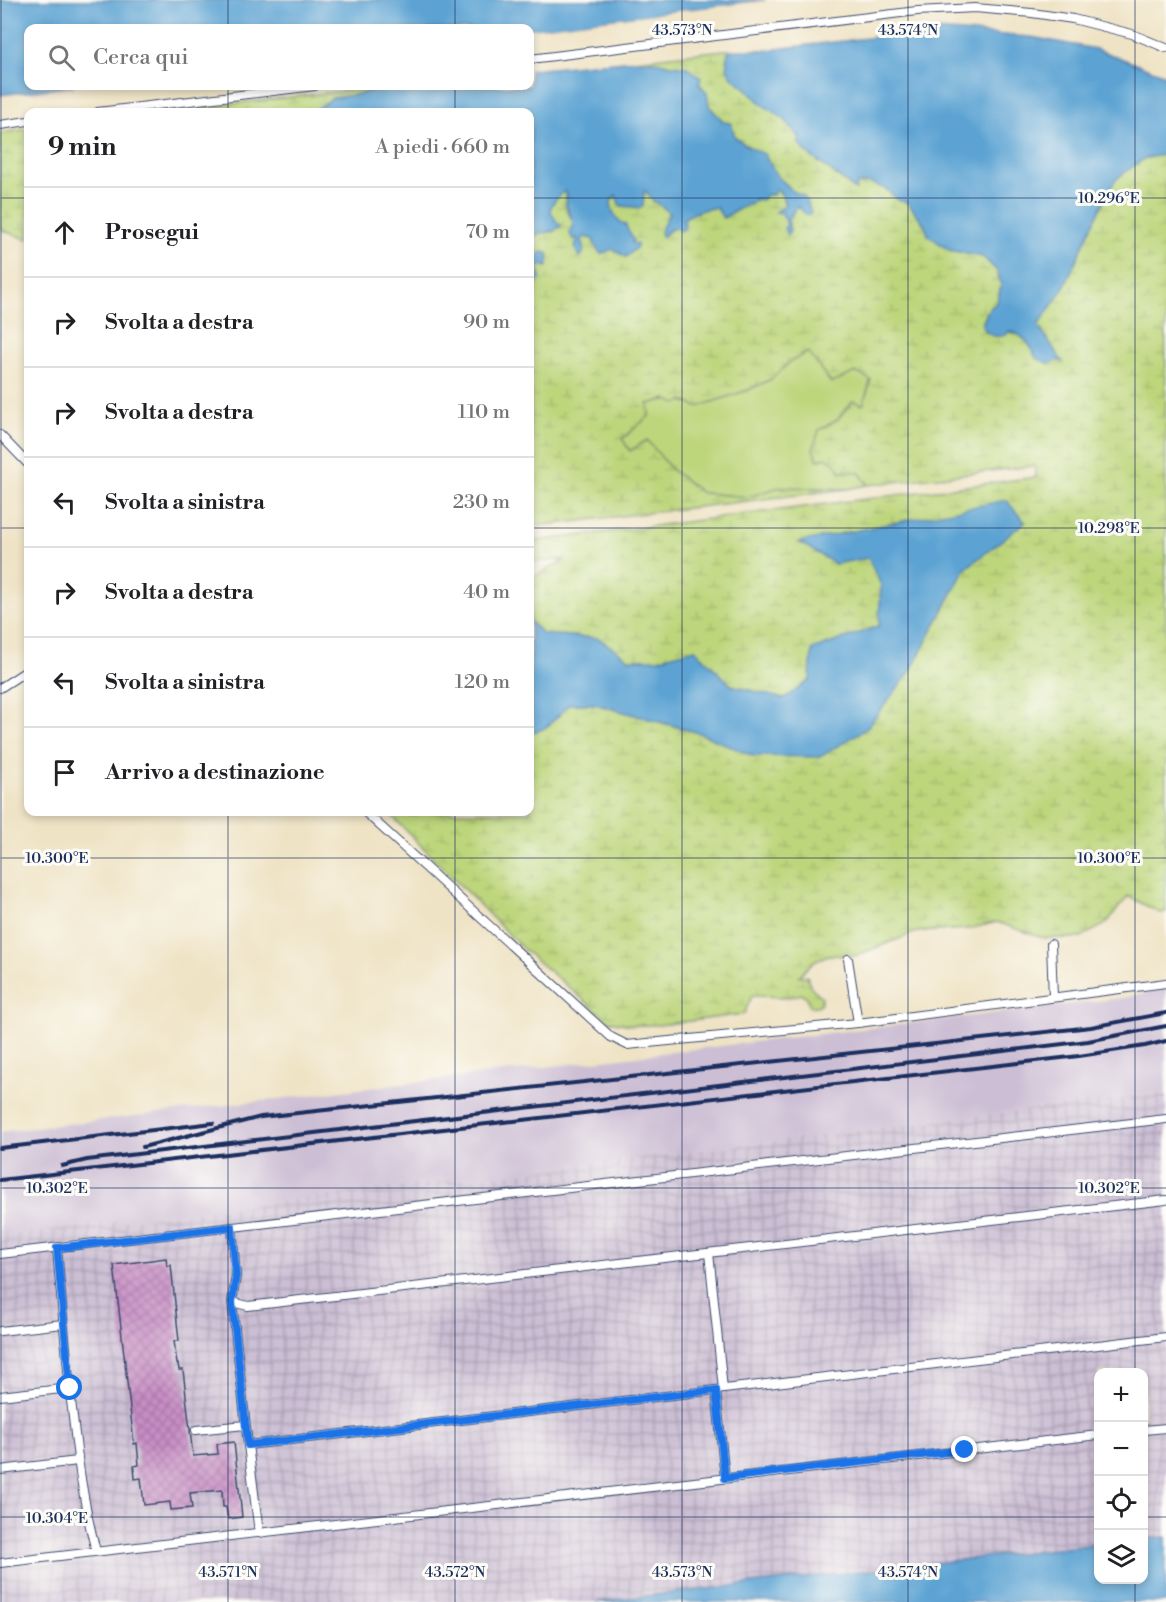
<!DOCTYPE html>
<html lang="it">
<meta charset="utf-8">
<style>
:root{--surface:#fff;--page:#f2f2f2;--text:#202124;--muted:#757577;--line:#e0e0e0}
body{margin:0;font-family:"Libre Bodoni",serif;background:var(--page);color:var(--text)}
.controls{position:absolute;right:18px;bottom:18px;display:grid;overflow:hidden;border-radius:12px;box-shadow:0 3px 9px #0003}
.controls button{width:54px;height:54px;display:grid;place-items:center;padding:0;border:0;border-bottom:2px solid var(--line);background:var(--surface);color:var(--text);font:30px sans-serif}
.stop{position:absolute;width:18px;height:18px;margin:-14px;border:4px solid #1a73e8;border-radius:50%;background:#fff}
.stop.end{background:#1a73e8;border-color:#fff;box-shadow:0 2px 6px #0008}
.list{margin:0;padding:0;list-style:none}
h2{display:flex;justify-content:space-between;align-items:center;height:78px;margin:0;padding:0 24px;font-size:26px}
h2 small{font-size:20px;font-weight:400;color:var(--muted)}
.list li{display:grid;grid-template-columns:39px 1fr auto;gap:18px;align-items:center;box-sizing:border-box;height:90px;padding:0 24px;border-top:2px solid var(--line)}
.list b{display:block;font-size:22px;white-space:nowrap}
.list em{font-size:20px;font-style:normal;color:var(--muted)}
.icon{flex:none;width:33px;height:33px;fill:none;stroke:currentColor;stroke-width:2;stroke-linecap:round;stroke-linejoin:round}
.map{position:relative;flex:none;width:1166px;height:1602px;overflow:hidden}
.search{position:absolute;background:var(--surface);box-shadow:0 3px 9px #0003;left:24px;top:24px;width:510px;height:66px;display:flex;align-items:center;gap:15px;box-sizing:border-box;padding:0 21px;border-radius:12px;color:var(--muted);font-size:22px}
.panel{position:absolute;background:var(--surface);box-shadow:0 3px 9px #0003;left:24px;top:108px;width:510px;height:708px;border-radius:12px}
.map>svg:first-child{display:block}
.industrial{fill:url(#industrial-grid)}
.railway{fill:#ccbed4}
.green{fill:#bdd67b;stroke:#6c826c;stroke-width:1.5}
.wetland{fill:url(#wetland-marsh);stroke:#6c826c;stroke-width:1.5}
.water{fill:#5ca3d3;stroke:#3c6998;stroke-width:1.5}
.pier{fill:#efe3c5}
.building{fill:url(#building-cross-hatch)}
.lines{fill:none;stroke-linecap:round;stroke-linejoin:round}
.service-casing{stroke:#3b4a6d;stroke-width:10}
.service{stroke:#fff;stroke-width:8}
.rail{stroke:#1b2f5e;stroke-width:4}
.route{stroke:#1a73e8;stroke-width:8}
.ticks{fill:none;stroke:#1b2f5e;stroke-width:1.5;stroke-opacity:0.45}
.ticks-label{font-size:15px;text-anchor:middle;fill:#1b2f5e;stroke:#fdfcf7;stroke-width:6;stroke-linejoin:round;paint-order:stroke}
</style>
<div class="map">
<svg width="1166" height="1602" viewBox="0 0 1166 1602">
<defs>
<pattern id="industrial-grid" width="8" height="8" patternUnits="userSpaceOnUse" patternTransform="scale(1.5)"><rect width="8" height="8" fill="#ccbed4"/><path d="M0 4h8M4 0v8" fill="none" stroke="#a59baf"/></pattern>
<pattern id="wetland-marsh" width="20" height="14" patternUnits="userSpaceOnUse" patternTransform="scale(1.5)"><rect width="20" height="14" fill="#bdd67b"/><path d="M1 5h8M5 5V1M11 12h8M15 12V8" fill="none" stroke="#a2b86d"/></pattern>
<pattern id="building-cross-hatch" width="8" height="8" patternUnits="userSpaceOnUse" patternTransform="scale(1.5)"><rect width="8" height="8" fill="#c88ec5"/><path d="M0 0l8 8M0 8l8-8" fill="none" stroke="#a274a3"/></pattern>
</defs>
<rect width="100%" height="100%" fill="#fdfcf7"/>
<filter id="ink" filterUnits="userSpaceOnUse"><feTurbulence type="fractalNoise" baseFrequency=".0167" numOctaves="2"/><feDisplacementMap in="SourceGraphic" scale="12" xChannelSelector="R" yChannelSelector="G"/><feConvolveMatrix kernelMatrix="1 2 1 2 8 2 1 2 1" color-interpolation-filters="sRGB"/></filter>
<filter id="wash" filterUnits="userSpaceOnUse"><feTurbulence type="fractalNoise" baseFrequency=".008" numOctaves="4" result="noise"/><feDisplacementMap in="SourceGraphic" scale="24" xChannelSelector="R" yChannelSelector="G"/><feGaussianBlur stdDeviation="1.35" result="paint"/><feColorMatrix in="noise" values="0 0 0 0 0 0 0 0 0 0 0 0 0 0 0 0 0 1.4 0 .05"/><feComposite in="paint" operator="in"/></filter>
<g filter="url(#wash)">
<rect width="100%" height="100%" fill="#efe3c5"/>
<path class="industrial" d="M1166,1093v444l-22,2v-167h-46v172l-503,58h-595v-366z"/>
<path class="railway" d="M1166,988v105l-1166,143v-104l1123,-134z"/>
<path class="green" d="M808,352l63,27 -8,26 -10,-4 -16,19 -17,10 6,27 11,7 4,8h18l9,13 -21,4 -67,-2 -32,10 -46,-4 -30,-23 -25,-29 -17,10 -8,-12 27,-23 -1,-12c21,-6 29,-7 49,3l51,-17 23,-11 19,-17z"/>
<g class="wetland">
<path d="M724,50h10l-6,2v11l11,20 8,6 13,14 24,16 16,19 -1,5 9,11 47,36 2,-6 13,-1 16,6 12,11 10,3 17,22 3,10 21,15 34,7 15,15 3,14 -4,16 -9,8 -6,14 2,6c27,1 41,0 52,28l26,3 -24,-35 26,-39 34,-74 17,-33 28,-21 23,-5v758l-6,1 -32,-17 -22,28 -27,14h-36l-46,-16 -29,7 -51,3 -63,24 -26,-1 -14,6 -15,15h8l4,11 11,10 -2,8 -10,2 -3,-10 -5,-3 -13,3 -37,-1 -8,18 -85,11h-27l-23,-4 -85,-71 -136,-138h142v-80c17,0 28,-16 39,-28h26l104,29 54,23 157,-84 55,-103 60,-47 -225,20 35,22 33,-7 13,28 -2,41 -67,24 -2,30 -26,19 -53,-14 -36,-36 -37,10h-29l-31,-21 -55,-4 -13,-12v-43l36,-20 -36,3v-20l507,-65 -3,-11 -166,19 -9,-13h-18l-5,-8 -10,-7 -8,3 -5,-11 6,-19 18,-10 16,-19 10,4 8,-25 -15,-8 -25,11 -23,-31 -18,10 -19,17 -23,11 -51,17 -14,-7 -6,4 -12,-5 -17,5 1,12 -27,23 8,12 17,-11 25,30 30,23 46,4 32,-10 67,2 -317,38v-234l7,-10 1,-15 4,-3 5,2 2,-11 -16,1 -3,-5v-12l6,-7 18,-1 5,-8c-18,-12 -6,-23 5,-33l2,1 -1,10 2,10 7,10v6l4,12 6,6 -2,-6 2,-3 9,2 3,9 17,1 9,6 10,-12c-1,-3 -1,-7 -3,-10 -6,-12 -18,-15 -18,-32l6,-7 5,12h21l1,-15h3l10,13 6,2 6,7 -5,12v11c4,-6 7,-5 12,-9 3,-2 4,-5 7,-8 7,-6 24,-12 34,-11l6,10 53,-29 6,6 3,10 -3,7 8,19 -2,-11 16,-24 -12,-5 -4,-5 -10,-9 -14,-23 -17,-8 -12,-9 -4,-14 -7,-1 -15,-16 -2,-13 -20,-26c-17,-2 -34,-6 -52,-7z"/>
<path d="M391,86l-31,8 -28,4 -16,11v3h-124l18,-6z"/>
<path d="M28,129v110h-1l-23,-8 -4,-4v-94z"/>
</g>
<g class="water">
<path d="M0,0h766l-236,29 -502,-1v58h46l-74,9z"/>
<path d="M936,30l95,7 65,12 70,26v79l-23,5 -28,21 -17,33 -34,74 -26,39 25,36 -6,-2 -7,4 -14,-6c-5,-13 -14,-24 -27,-27l-3,4c-12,3 -19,1 -24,-10l6,-15 9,-8 4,-16 -3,-14 -15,-15 -34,-7 -21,-15 -3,-10 -17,-22 -10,-3 -12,-11 -16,-6 -13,1 -1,6 -48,-36 -9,-11 1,-5 -16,-19 -24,-16 -13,-14 -16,-13 -4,-7 1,-6 -2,-2 2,-9 6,-2h32z"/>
<path d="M635,60l25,2 11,3 16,2 14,11 -2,6 8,9 2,13 15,16 7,1 4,14 12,9 17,8 14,23 10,9 4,5 12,5 7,16 -3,4 -11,-10 -9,14 2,11 -3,3 -3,-5 3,-5 -5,-11 -6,-1 9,-7 -3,-10 -6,-6 -3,6h-7l-4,5 -7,-1 -4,6 -4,-1 -24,14 -6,-10c-11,-1 -26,6 -34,11l2,4 -1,6 -3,2 -6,-3 -7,2 -4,6h-3l-1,-4 9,-19c-9,-11 -16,-8 -23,-22l-2,1 -1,14 -3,2 -18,-2 -3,-2 -3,-9 -5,6c0,10 5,20 14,23l8,16 -1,3 5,1v3l-11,10 -13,-8 -12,5 -5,-6 -3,-9 -9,-2 -2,3 2,6 -1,8 -3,3c-5,-6 -7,-11 -2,-17l-1,-2 -3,2c-3,-3 -5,-7 -4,-11l3,-1c1,-14 -10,-17 -6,-33l-2,-4c-17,14 -19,19 -4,35 -10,10 -21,2 -31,14v-128h-214v-2l16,-12 28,-4 31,-8h139v-16z"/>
<path d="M530,252l3,4 9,-4 6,1v14l-6,-2 -4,3 2,11 -10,14z"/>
<path d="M1006,500l19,22 -60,47 -55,103 -44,57 -46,28 -67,-1 -54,-23 -104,-29h-26c-11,12 -22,28 -39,28v-110l13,12 55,4 31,21h29l37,-10 36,36 53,14 26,-19 2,-30 67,-24 2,-41 -13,-27 -33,6 -36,-22z"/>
<path d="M1166,1537v65h-571l503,-58v36h46v-41z"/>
</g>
<path class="pier" d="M769,0l-3,3 -236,29v-3z"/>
<g id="blocks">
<path class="building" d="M166,1258l1,8 4,-1 8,76h-5l3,23h1l1,6h4l10,86 25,-2 -1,-10 17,-2 8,75 -14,2 -2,-12h-3l-1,-17 -32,3 2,15 -21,2 -1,-8 -26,3 -3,-27 -6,1 -1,-13 5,-1 -2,-22 -3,1 -20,-179z"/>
</g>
</g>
<g filter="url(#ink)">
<use href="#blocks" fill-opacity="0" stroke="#3b4a6d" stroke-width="1.5"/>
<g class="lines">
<defs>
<g id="service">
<path d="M530,59l387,-48 58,-3 57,5 41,6 59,15 34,14"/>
<path d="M98,112l217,-26"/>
<path d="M0,125l28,-4"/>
<path d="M0,435l28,29"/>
<path d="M0,688l28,-18"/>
<path d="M365,812l246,225 16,8 231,-22 308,-40"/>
<path d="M1051,944l2,53"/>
<path d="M848,959l10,64"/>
<path d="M232,1227l4,49 -4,26 16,143 11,88"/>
<path d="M57,1248c4,51 9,101 14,152 6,52 11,99 25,151"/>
<path d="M709,1253l14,136"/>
<path d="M0,1254l1166,-135"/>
<path d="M232,1302l16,4 918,-106"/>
<path d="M0,1331l63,-7"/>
<path d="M716,1390l9,88"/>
<path d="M0,1396l70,-8"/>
<path d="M196,1430l49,-5"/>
<path d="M1144,1430l22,-2"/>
<path d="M248,1445l918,-108"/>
<path d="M0,1470l78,-9"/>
<path d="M0,1563l1098,-128"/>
</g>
</defs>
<use href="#service" class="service-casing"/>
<use href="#service" class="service"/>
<g class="rail">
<path d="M143,1147l118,-30 830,-90 75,-14"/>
<path d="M0,1148l213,-25"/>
<path d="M62,1166l25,-6 1001,-119 78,-15"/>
<path d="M0,1180l1079,-124 66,-10 21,-5"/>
</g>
</g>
</g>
<g class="lines" filter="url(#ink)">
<path class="route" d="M70,1388l-13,-140 175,-21 4,49 -4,26 16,143 468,-55 9,88 240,-28"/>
</g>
<path class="ticks" d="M1,0v1602M228,0v28M455,0v28M682,0v1602M908,0v1602M1135,0v1372M228,86v26M455,86v26M0,198h28M530,198h636M0,528h28M530,528h636M228,812v790M455,812v790M0,858h1166M0,1188h1166M0,1517h1098M1144,1517h22M1135,1580v22"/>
<g class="ticks-label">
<text x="682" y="35">43.573°N</text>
<text x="908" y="35">43.574°N</text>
<text x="1109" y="203">10.296°E</text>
<text x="1109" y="533">10.298°E</text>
<text x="57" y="863">10.300°E</text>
<text x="1109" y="863">10.300°E</text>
<text x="1109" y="1193">10.302°E</text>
<text x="57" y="1193">10.302°E</text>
<text x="57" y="1523">10.304°E</text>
<text x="228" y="1577">43.571°N</text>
<text x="455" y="1577">43.572°N</text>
<text x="682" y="1577">43.573°N</text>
<text x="908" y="1577">43.574°N</text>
</g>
</svg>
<div class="controls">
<button>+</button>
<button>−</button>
<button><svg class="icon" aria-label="locate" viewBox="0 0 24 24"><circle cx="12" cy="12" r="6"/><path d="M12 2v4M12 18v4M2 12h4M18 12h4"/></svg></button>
<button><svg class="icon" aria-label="layers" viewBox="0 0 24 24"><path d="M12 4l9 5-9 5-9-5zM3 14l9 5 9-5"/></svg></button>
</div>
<div class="stop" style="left:70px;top:1388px"></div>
<div class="stop end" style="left:965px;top:1450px"></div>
<div class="search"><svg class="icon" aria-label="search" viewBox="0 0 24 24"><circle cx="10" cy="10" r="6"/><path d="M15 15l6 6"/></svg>Cerca qui</div>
<section class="panel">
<h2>9 min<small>A piedi · 660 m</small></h2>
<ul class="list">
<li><svg class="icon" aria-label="ahead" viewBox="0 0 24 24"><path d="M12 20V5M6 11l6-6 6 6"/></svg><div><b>Prosegui</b></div><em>70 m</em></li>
<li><svg class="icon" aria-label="right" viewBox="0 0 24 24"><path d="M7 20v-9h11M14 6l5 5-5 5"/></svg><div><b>Svolta a destra</b></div><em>90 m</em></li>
<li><svg class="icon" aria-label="right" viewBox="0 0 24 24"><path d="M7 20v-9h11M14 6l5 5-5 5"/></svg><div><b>Svolta a destra</b></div><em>110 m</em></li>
<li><svg class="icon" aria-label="left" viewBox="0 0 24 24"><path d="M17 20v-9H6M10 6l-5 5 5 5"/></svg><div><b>Svolta a sinistra</b></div><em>230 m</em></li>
<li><svg class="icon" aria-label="right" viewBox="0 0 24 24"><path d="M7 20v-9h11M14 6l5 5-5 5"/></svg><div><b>Svolta a destra</b></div><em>40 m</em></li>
<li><svg class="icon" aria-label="left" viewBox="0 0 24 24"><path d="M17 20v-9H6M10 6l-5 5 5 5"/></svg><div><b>Svolta a sinistra</b></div><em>120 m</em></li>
<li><svg class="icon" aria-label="arrive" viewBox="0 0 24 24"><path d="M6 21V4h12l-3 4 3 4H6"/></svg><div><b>Arrivo a destinazione</b></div></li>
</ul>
</section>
</div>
